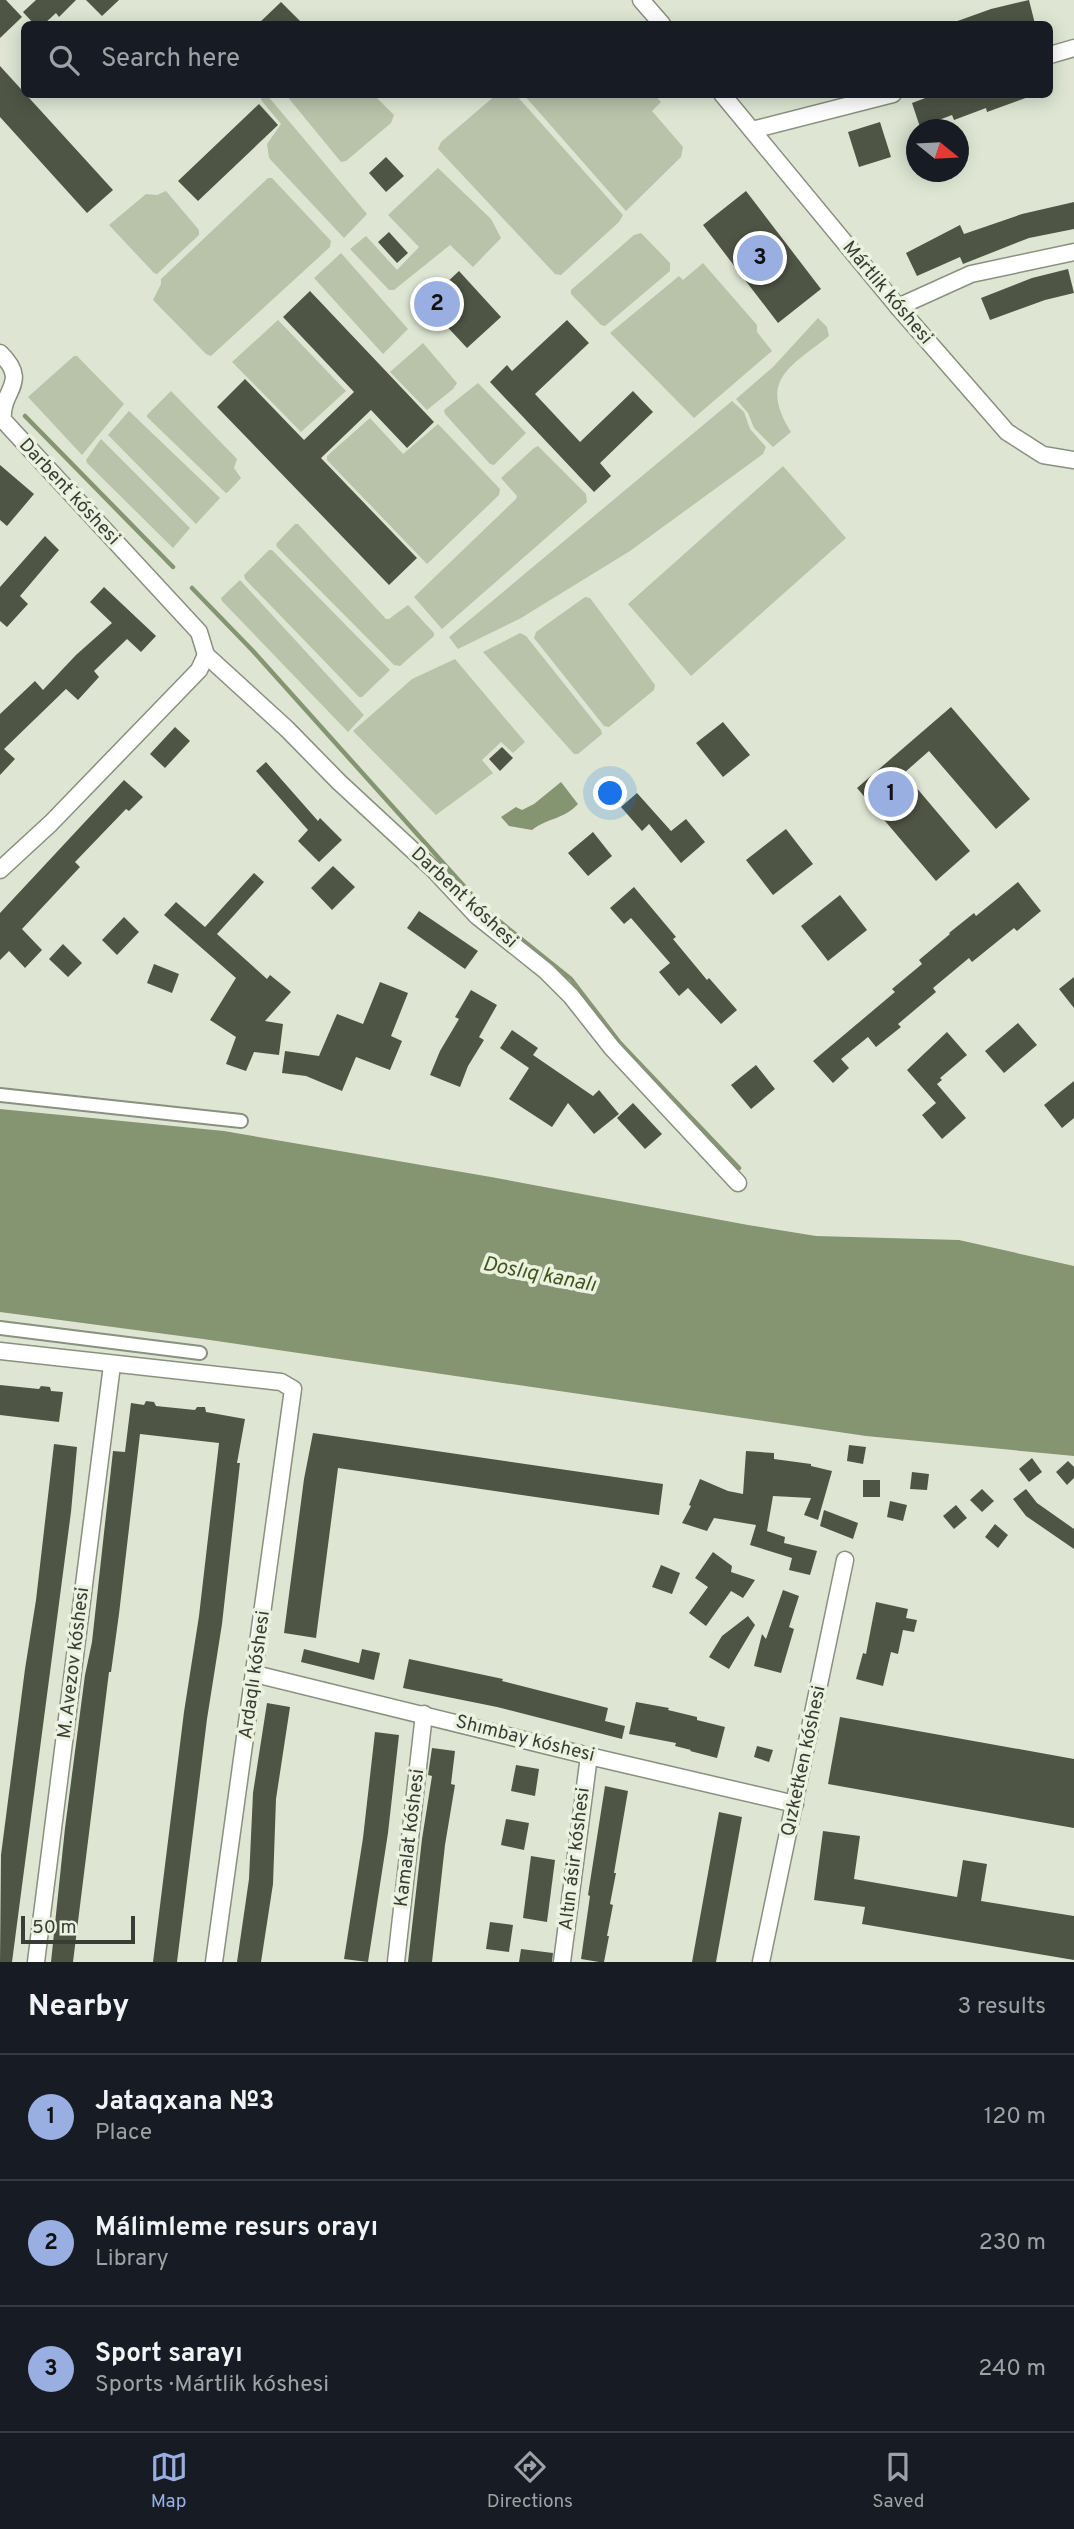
<!DOCTYPE html>
<meta charset="utf-8">
<style>
:root{--surface:#171b24;--page:#242831;--text:#f1f3f6;--muted:#9ea1a6;--line:#363941;--accent:#99afe2}
body{margin:0;font-family:Overpass,sans-serif;background:var(--page);color:var(--text)}
.compass{position:absolute;left:906px;top:119px;width:63px;height:63px;border-radius:50%;background:var(--surface);box-shadow:0 4px 18px #0003;rotate:108deg}
.scale{position:absolute;left:21px;bottom:18px;width:114px;box-sizing:border-box;padding-left:7px;border:4px solid #3a3d35;border-top:0;font-size:19px;line-height:24px;white-space:nowrap;color:#3a3d35;-webkit-text-stroke:5px #ebf3e0;paint-order:stroke}
.you{position:absolute;left:611px;top:794px;width:24px;height:24px;margin:-18px;border:5px solid #fff;border-radius:50%;background:#1a73e8;box-shadow:0 0 0 10px #1a73e833}
.badge{display:grid;place-items:center;width:46px;height:46px;border-radius:50%;background:var(--accent);color:#111;font-size:23px;font-weight:700}
.pin{position:absolute;translate:-50% -50%;border:4px solid #fff;box-shadow:0 2px 7px #0006}
.list{margin:0;padding:0;list-style:none}
h2{display:flex;justify-content:space-between;align-items:center;height:91px;margin:0;padding:0 28px;font-size:30px}
h2 small{font-size:23px;font-weight:400;color:var(--muted)}
.list li{display:grid;grid-template-columns:46px 1fr auto;gap:21px;align-items:center;box-sizing:border-box;height:126px;padding:0 28px;border-top:2px solid var(--line)}
.list b{display:block;font-size:26px;white-space:nowrap}
.list p{margin:0;font-size:23px;white-space:nowrap;color:var(--muted)}
.list em{font-size:23px;font-style:normal;color:var(--muted)}
.icon{flex:none;width:38px;height:38px;fill:none;stroke:currentColor;stroke-width:2;stroke-linecap:round;stroke-linejoin:round}
.map{position:relative;flex:none;width:1074px;height:1962px;overflow:hidden}
.search{position:absolute;background:var(--surface);box-shadow:0 4px 18px #0003;left:21px;right:21px;top:21px;height:77px;display:flex;align-items:center;gap:18px;box-sizing:border-box;padding:0 24px;border-radius:10px;color:var(--muted);font-size:26px}
.sheet{height:469px;background:var(--surface)}
nav{display:flex;justify-content:space-around;align-items:center;box-sizing:border-box;height:98px;border-top:2px solid var(--line);background:var(--surface);font-size:19px;color:var(--muted)}
nav a{display:grid;justify-items:center;gap:4px}
nav .on{color:var(--accent)}
.map>svg:first-child{display:block}
.green{fill:#b8c3a9}
.water{fill:#869571}
.lines{fill:none;stroke-linecap:round;stroke-linejoin:round}
.stream{stroke:#869571;stroke-width:4.5}
.building{fill:#4f5545}
.pedestrian-casing{stroke:#88907e;stroke-width:16}
.minor-casing{stroke:#88907e;stroke-width:19}
.pedestrian{stroke:#fff;stroke-width:12}
.minor{stroke:#fff;stroke-width:16}
.labels{text-anchor:middle;dominant-baseline:central;stroke-width:7;stroke-linejoin:round;paint-order:stroke}
.street-label{font-size:19px;fill:#3a3d35;stroke:#ebf3e0}
.water-label{font-size:21px;font-style:italic;fill:#42551d;stroke:#ebf3e0}
</style>
<div class="map">
<svg width="1074" height="1962" viewBox="0 0 1074 1962">
<rect width="100%" height="100%" fill="#dee6d3"/>
<g class="green">
<path d="M497,94l19,1 107,120 -4,7 -58,53 -6,-1 -117,-125 3,-7z"/>
<path d="M262,95h5l100,119 -23,24 -75,-80 -2,-14 14,-20 -20,-24z"/>
<path d="M286,95h88l20,20 -3,8 -45,38 -5,1z"/>
<path d="M524,95h131l6,7 -9,9 31,36 -2,10 -55,54z"/>
<path d="M438,168l53,51 10,19 -28,29 -23,-22 -56,45h-5l-39,-41 16,-13 31,34 22,-23 -31,-32z"/>
<path d="M268,178h4l59,63 -1,6 -119,109 -5,-2 -53,-54 8,-16v-5z"/>
<path d="M166,191l33,39v5l-42,39 -3,-1 -45,-48 37,-31 11,1z"/>
<path d="M641,233l29,30v8l-65,55 -4,-1 -30,-31v-4l63,-55z"/>
<path d="M341,253l67,76 -25,25 -69,-76z"/>
<path d="M703,263l54,62v7l15,19 -78,67 -84,-85 69,-57 4,4z"/>
<path d="M818,318l9,9 2,9c-39,31 -71,44 -38,96l-18,15 -19,-19 -6,-15 -12,-14 37,-32z"/>
<path d="M278,320l68,71 -45,41 -69,-70z"/>
<path d="M423,343l34,40 -4,6 -26,21 -37,-38z"/>
<path d="M74,356h3l47,48 -42,51 -54,-58z"/>
<path d="M478,383l48,50 -32,32 -4,-1 -45,-50 -1,-4z"/>
<path d="M171,391l66,68 -3,9 7,10 -13,14 -2,1 -79,-76v-2z"/>
<path d="M732,401l12,11 6,17 16,18 -3,7 -133,97 -109,67 -63,31 -9,-12z"/>
<path d="M129,411l91,87 -24,26 -88,-89z"/>
<path d="M370,418l33,36 35,-30 62,65 -1,6 -72,69 -100,-104v-4z"/>
<path d="M101,439l89,89 -17,20 -86,-85 -1,-3z"/>
<path d="M538,446l48,48 1,8 -145,127 -28,-32 102,-98 1,-3 -16,-18 33,-30z"/>
<path d="M783,466l63,72 -155,138 -63,-72z"/>
<path d="M295,524h3l88,95h3l19,-14 26,28v3l-34,30 -6,-1 -117,-118 -1,-3z"/>
<path d="M269,550h3l118,120 -28,27h-3l-114,-118 -1,-4z"/>
<path d="M240,580l124,135 -16,17 -126,-131 -1,-3z"/>
<path d="M585,597l5,1 65,87 -1,5 -45,37 -5,-1 -70,-88 2,-6z"/>
<path d="M520,633l6,3 75,94 1,4 -24,20h-4l-91,-102z"/>
<path d="M455,659l70,83 -12,11 -12,-11 -19,18 11,13 -57,42 -83,-84 59,-52z"/>
</g>
<g class="water">
<path d="M561,782l17,22c-15,16 -29,13 -46,26l-23,-4 -8,-9 15,-10 6,3 12,-6z"/>
<path d="M0,1109l224,22 267,46 257,48 68,11 143,4 115,26v190l-208,-20 -663,-97 -203,-27z"/>
</g>
<g class="lines">
<g class="stream">
<path d="M25,416l148,151"/>
<path d="M192,588l60,62 219,244"/>
<path d="M484,909l87,70 49,64 119,125"/>
</g>
</g>
<g class="building">
<path d="M0,0h6l16,17 -22,21z"/>
<path d="M36,0h40l-17,17 -3,-4 -12,11h-10l-11,-12z"/>
<path d="M86,0h33l-17,16z"/>
<path d="M1029,0l6,24h-83v-1l39,-14z"/>
<path d="M281,2l22,22h-45z"/>
<path d="M0,66l113,124 -26,23 -87,-96z"/>
<path d="M936,94h95v2l-44,16 -1,-4 -32,12 -2,-5 -32,12 -8,-24z"/>
<path d="M259,104l19,21 -80,76 -20,-20z"/>
<path d="M880,122l11,35 -32,10 -11,-35z"/>
<path d="M386,157l18,19 -18,16 -17,-19z"/>
<path d="M746,191l75,98 -43,34 -75,-98z"/>
<path d="M1074,202v27l-45,9 -66,26 -3,-7 -43,19 -11,-23 54,-28 4,9 58,-20z"/>
<path d="M389,232l19,21 -11,10 -19,-21z"/>
<path d="M1068,269l6,24 -29,7 -55,20 -9,-22 51,-20z"/>
<path d="M459,271l42,46 -34,31 -42,-45z"/>
<path d="M310,291l124,131 -27,26 -36,-38 -50,48 96,100 -28,27 -172,-178 28,-28 59,61 50,-48 -71,-75z"/>
<path d="M567,320l22,23 -54,51 45,48 53,-51 20,21 -53,51 11,13 -17,16 -104,-110 17,-17 5,6z"/>
<path d="M0,465l34,29 -27,32 -7,-6z"/>
<path d="M45,536l14,14 -39,46 8,8 -21,23 -7,-6v-34z"/>
<path d="M104,587l52,49 -15,16 -14,-13 -33,32 5,6 -21,23 -12,-11 -62,60 11,10 -15,16v-61l35,-33 8,9 33,-35 36,-32 -22,-21z"/>
<path d="M951,707l79,92 -34,30 -67,-78 -25,22 66,78 -34,30 -79,-93z"/>
<path d="M723,722l27,33 -27,22 -27,-34z"/>
<path d="M175,727l15,14 -25,27 -15,-14z"/>
<path d="M502,747l11,11 -13,13 -11,-12z"/>
<path d="M266,762l52,59 2,-3 22,22 -23,22 -21,-21 10,-11 -52,-59z"/>
<path d="M124,780l19,17 -14,14 -3,-2 -51,53 5,5 -58,62 20,21 -17,18 -16,-17 -9,9v-47z"/>
<path d="M637,793l34,38 15,-12 19,23 -24,21 -32,-39 -7,7 -21,-24z"/>
<path d="M786,829l27,35 -40,31 -27,-35z"/>
<path d="M593,832l19,24 -24,20 -20,-23z"/>
<path d="M333,866l22,21 -23,23 -21,-22z"/>
<path d="M254,873l10,9 -47,52 50,45 3,-4 21,17 -26,29 18,3 -4,31 -25,-3 -8,19 -20,-7 10,-27 -26,-17 26,-42 -72,-63 12,-13 29,25z"/>
<path d="M1018,882l23,29 -24,20 -3,-3 -42,34 -3,-4 -36,30 3,4 -38,32 3,3 -25,20 -8,-10 -27,22 8,9 -16,15 -20,-22 82,-69 -3,-3 30,-25 -3,-4 31,-26 -1,-1 25,-20 2,3z"/>
<path d="M634,887l42,50 -3,2 34,41 2,-2 28,32 -16,14 -33,-36 -9,8 -20,-24 11,-9 -39,-45 -7,6 -14,-16z"/>
<path d="M840,895l27,35 -39,31 -27,-35z"/>
<path d="M419,911l59,40 -13,18 -58,-41z"/>
<path d="M124,917l15,15 -22,23 -15,-15z"/>
<path d="M63,944l19,19 -14,14 -19,-18z"/>
<path d="M154,964l25,10 -7,19 -25,-10z"/>
<path d="M1074,977v31l-15,-19z"/>
<path d="M380,982l28,11 -17,43 11,5 -12,29 -34,-13 -14,34 -36,-15 -24,-3 3,-22 34,5 18,-42 26,10z"/>
<path d="M471,990l26,15 -18,32 5,3 -16,26 -8,21 -30,-12 10,-24 19,-32 -4,-2z"/>
<path d="M1018,1023l19,22 -33,28 -19,-22z"/>
<path d="M512,1030l26,18 -5,7 60,41 6,-6 20,24 -25,20 -26,-31 -16,24 -43,-28 20,-31 -29,-20z"/>
<path d="M947,1032l20,23 -27,23 2,2 -5,4 29,34 -24,21 -20,-24 14,-12 -29,-33z"/>
<path d="M756,1065l19,24 -24,20 -20,-24z"/>
<path d="M1074,1081v37l-12,10 -18,-23z"/>
<path d="M633,1103l29,31 -17,15 -28,-31z"/>
<path d="M0,1385l39,4 2,-3 9,1 1,4 12,1 -4,30 -59,-7z"/>
<path d="M146,1401l8,1 2,4 39,4 2,-3h8l1,5 39,7 -8,44h3l-18,161 -15,95 -30,243h-24l31,-250 15,-96 20,-173 -79,-9 -21,180 -8,58h-2l-36,290h-22l14,-134 20,-153 7,-33 21,-191 12,1 6,-49 13,2z"/>
<path d="M313,1433l350,51 -4,31 -321,-47 -22,170 -32,-5 20,-154z"/>
<path d="M54,1444l23,3 -6,65 -59,450h-12l1,-107 24,-186 11,-69z"/>
<path d="M849,1445l17,2 -3,17 -16,-3z"/>
<path d="M746,1451l28,2v6l37,5v2l21,5 -14,49 -14,-5 7,-17 -38,-2 -6,35 18,6 -1,6 33,8 -7,24 -21,-5 3,-12 -42,-13 6,-20 -42,-7 -7,13 -25,-8 9,-17 -2,-1 11,-26 28,12 15,3z"/>
<path d="M1032,1458l10,14 -13,10 -10,-13z"/>
<path d="M1068,1461l6,6v11l-7,7 -11,-13z"/>
<path d="M912,1472l17,2 -2,16 -17,-1z"/>
<rect x="863" y="1480" width="17" height="17"/>
<path d="M982,1489l12,12 -12,11 -12,-12z"/>
<path d="M1026,1489l11,14 37,26v20l-48,-33 -13,-17z"/>
<path d="M890,1501l17,4 -4,16 -16,-4z"/>
<path d="M956,1505l11,13 -13,11 -11,-13z"/>
<path d="M824,1510l34,13 -5,16 -33,-13z"/>
<path d="M995,1524l13,11 -10,13 -13,-11z"/>
<path d="M713,1552l19,14 -1,6 24,8 -12,18 -12,-7 -25,35 -17,-13 19,-26 -13,-9z"/>
<path d="M661,1565l19,8 -8,21 -20,-7z"/>
<path d="M783,1590l16,6 -10,31 5,2 -13,44 -27,-7 8,-32 4,5z"/>
<path d="M876,1602l32,7 -2,9 11,2 -3,12 -11,-2 -5,24 -7,-2 -8,34 -27,-7 7,-26 3,1z"/>
<path d="M748,1616l7,9 -26,44 -20,-12 13,-21z"/>
<path d="M304,1649l55,14 3,-14 18,4 -6,27 -73,-18z"/>
<path d="M409,1659l94,20 -1,2 106,27 -3,13 20,5 -3,13 -125,-32 -94,-19z"/>
<path d="M636,1702l33,6 -1,2 29,7v3l28,7 -8,31 -27,-7 1,-1 -16,-4 1,-3 -47,-9z"/>
<path d="M267,1703l23,4 -14,92 -3,85 -12,78h-24l12,-83 4,-86z"/>
<path d="M840,1717l234,42v69l-246,-44z"/>
<path d="M375,1732l24,3 -11,98 -20,129 -24,-3 19,-121z"/>
<path d="M757,1746l16,4 -4,12 -15,-5z"/>
<path d="M432,1748l23,3 -4,33 4,1 -10,60 -13,117h-24l14,-123 10,-63 -4,-1z"/>
<path d="M516,1765l23,4 -4,27 -24,-5z"/>
<path d="M605,1786l23,5 -14,82h2l-6,31 3,1 -6,31h2l-5,26h-5l-18,-3 9,-63 -2,-1z"/>
<path d="M719,1812l23,5 -26,145h-24z"/>
<path d="M506,1819l23,4 -5,27 -23,-5z"/>
<path d="M823,1831l37,5 -6,43 103,18 6,-37 24,4 -6,37 93,15v44l-212,-36 3,-17 -51,-7z"/>
<path d="M531,1856l24,4 -8,62 -24,-4z"/>
<path d="M490,1922l23,3 -4,27 -23,-3z"/>
<path d="M521,1949l32,4 -1,9h-33z"/>
</g>
<g class="lines">
<defs>
<g id="pedestrian">
<path d="M0,1095l241,26"/>
<path d="M0,1328l200,25"/>
</g>
<g id="minor">
<path d="M641,0l21,24"/>
<path d="M1050,55l24,-7"/>
<path d="M722,94l176,213 109,125 36,23 31,5"/>
<path d="M752,130l141,-36"/>
<path d="M898,307l73,-33 103,-22"/>
<path d="M0,353c31,30 0,37 3,67l196,212 7,23 81,74 52,53 95,88 43,46 69,55 25,25 41,52 126,135"/>
<path d="M0,870l51,-47 148,-153 7,-15"/>
<path d="M0,1351l281,31 12,7 -79,573"/>
<path d="M255,1674l334,82 206,48"/>
<path d="M36,1962l76,-597"/>
<path d="M396,1962l28,-248"/>
<path d="M562,1962l27,-206"/>
<path d="M761,1962l84,-402"/>
</g>
</defs>
<use href="#pedestrian" class="pedestrian-casing"/>
<use href="#minor" class="minor-casing"/>
<use href="#pedestrian" class="pedestrian"/>
<use href="#minor" class="minor"/>
</g>
<g class="labels">
<g class="street-label">
<text transform="translate(887 293) rotate(50)">Mártlik kóshesi</text>
<text transform="translate(69 492) rotate(47)">Darbent kóshesi</text>
<text transform="translate(464 898) rotate(43)">Darbent kóshesi</text>
<text transform="translate(74 1663) rotate(-83)">M. Avezov kóshesi</text>
<text transform="translate(255 1675) rotate(-82)">Ardaqlı kóshesi</text>
<text transform="translate(525 1739) rotate(14)">Shımbay kóshesi</text>
<text transform="translate(804 1761) rotate(-78)">Qızketken kóshesi</text>
<text transform="translate(410 1838) rotate(-83)">Kamalat kóshesi</text>
<text transform="translate(575 1859) rotate(-83)">Altın ásir kóshesi</text>
</g>
<g class="water-label">
<text transform="translate(539 1275) rotate(11)">Doslıq kanalı</text>
</g>
</g>
</svg>
<svg class="compass" viewBox="-18 -18 36 36"><path d="M0-13l5 13h-10z" fill="#e53935"/><path d="M0 13l5-13h-10z" fill="#9ea1a6"/></svg>
<div class="scale">50 m</div>
<div class="you"></div>
<div class="pin badge" style="left:891px;top:794px">1</div>
<div class="pin badge" style="left:437px;top:304px">2</div>
<div class="pin badge" style="left:760px;top:258px">3</div>
<div class="search"><svg class="icon" aria-label="search" viewBox="0 0 24 24"><circle cx="10" cy="10" r="6"/><path d="M15 15l6 6"/></svg>Search here</div>
</div>
<section class="sheet">
<h2>Nearby<small>3 results</small></h2>
<ul class="list">
<li><span class="badge">1</span><div><b>Jataqxana №3</b><p>Place</p></div><em>120 m</em></li>
<li><span class="badge">2</span><div><b>Málimleme resurs orayı</b><p>Library</p></div><em>230 m</em></li>
<li><span class="badge">3</span><div><b>Sport sarayı</b><p>Sports · Mártlik kóshesi</p></div><em>240 m</em></li>
</ul>
</section>
<nav>
<a class="on"><svg class="icon" aria-label="map" viewBox="0 0 24 24"><path d="M3 6l6-2 6 2 6-2v14l-6 2-6-2-6 2zM9 4v14M15 6v14"/></svg>Map</a>
<a><svg class="icon" aria-label="directions" viewBox="0 0 24 24"><path d="M12 3l9 9-9 9-9-9zM9 14v-3h6M13 9l2 2-2 2"/></svg>Directions</a>
<a><svg class="icon" aria-label="saved" viewBox="0 0 24 24"><path d="M7 4h10v16l-5-4-5 4z"/></svg>Saved</a>
</nav>
